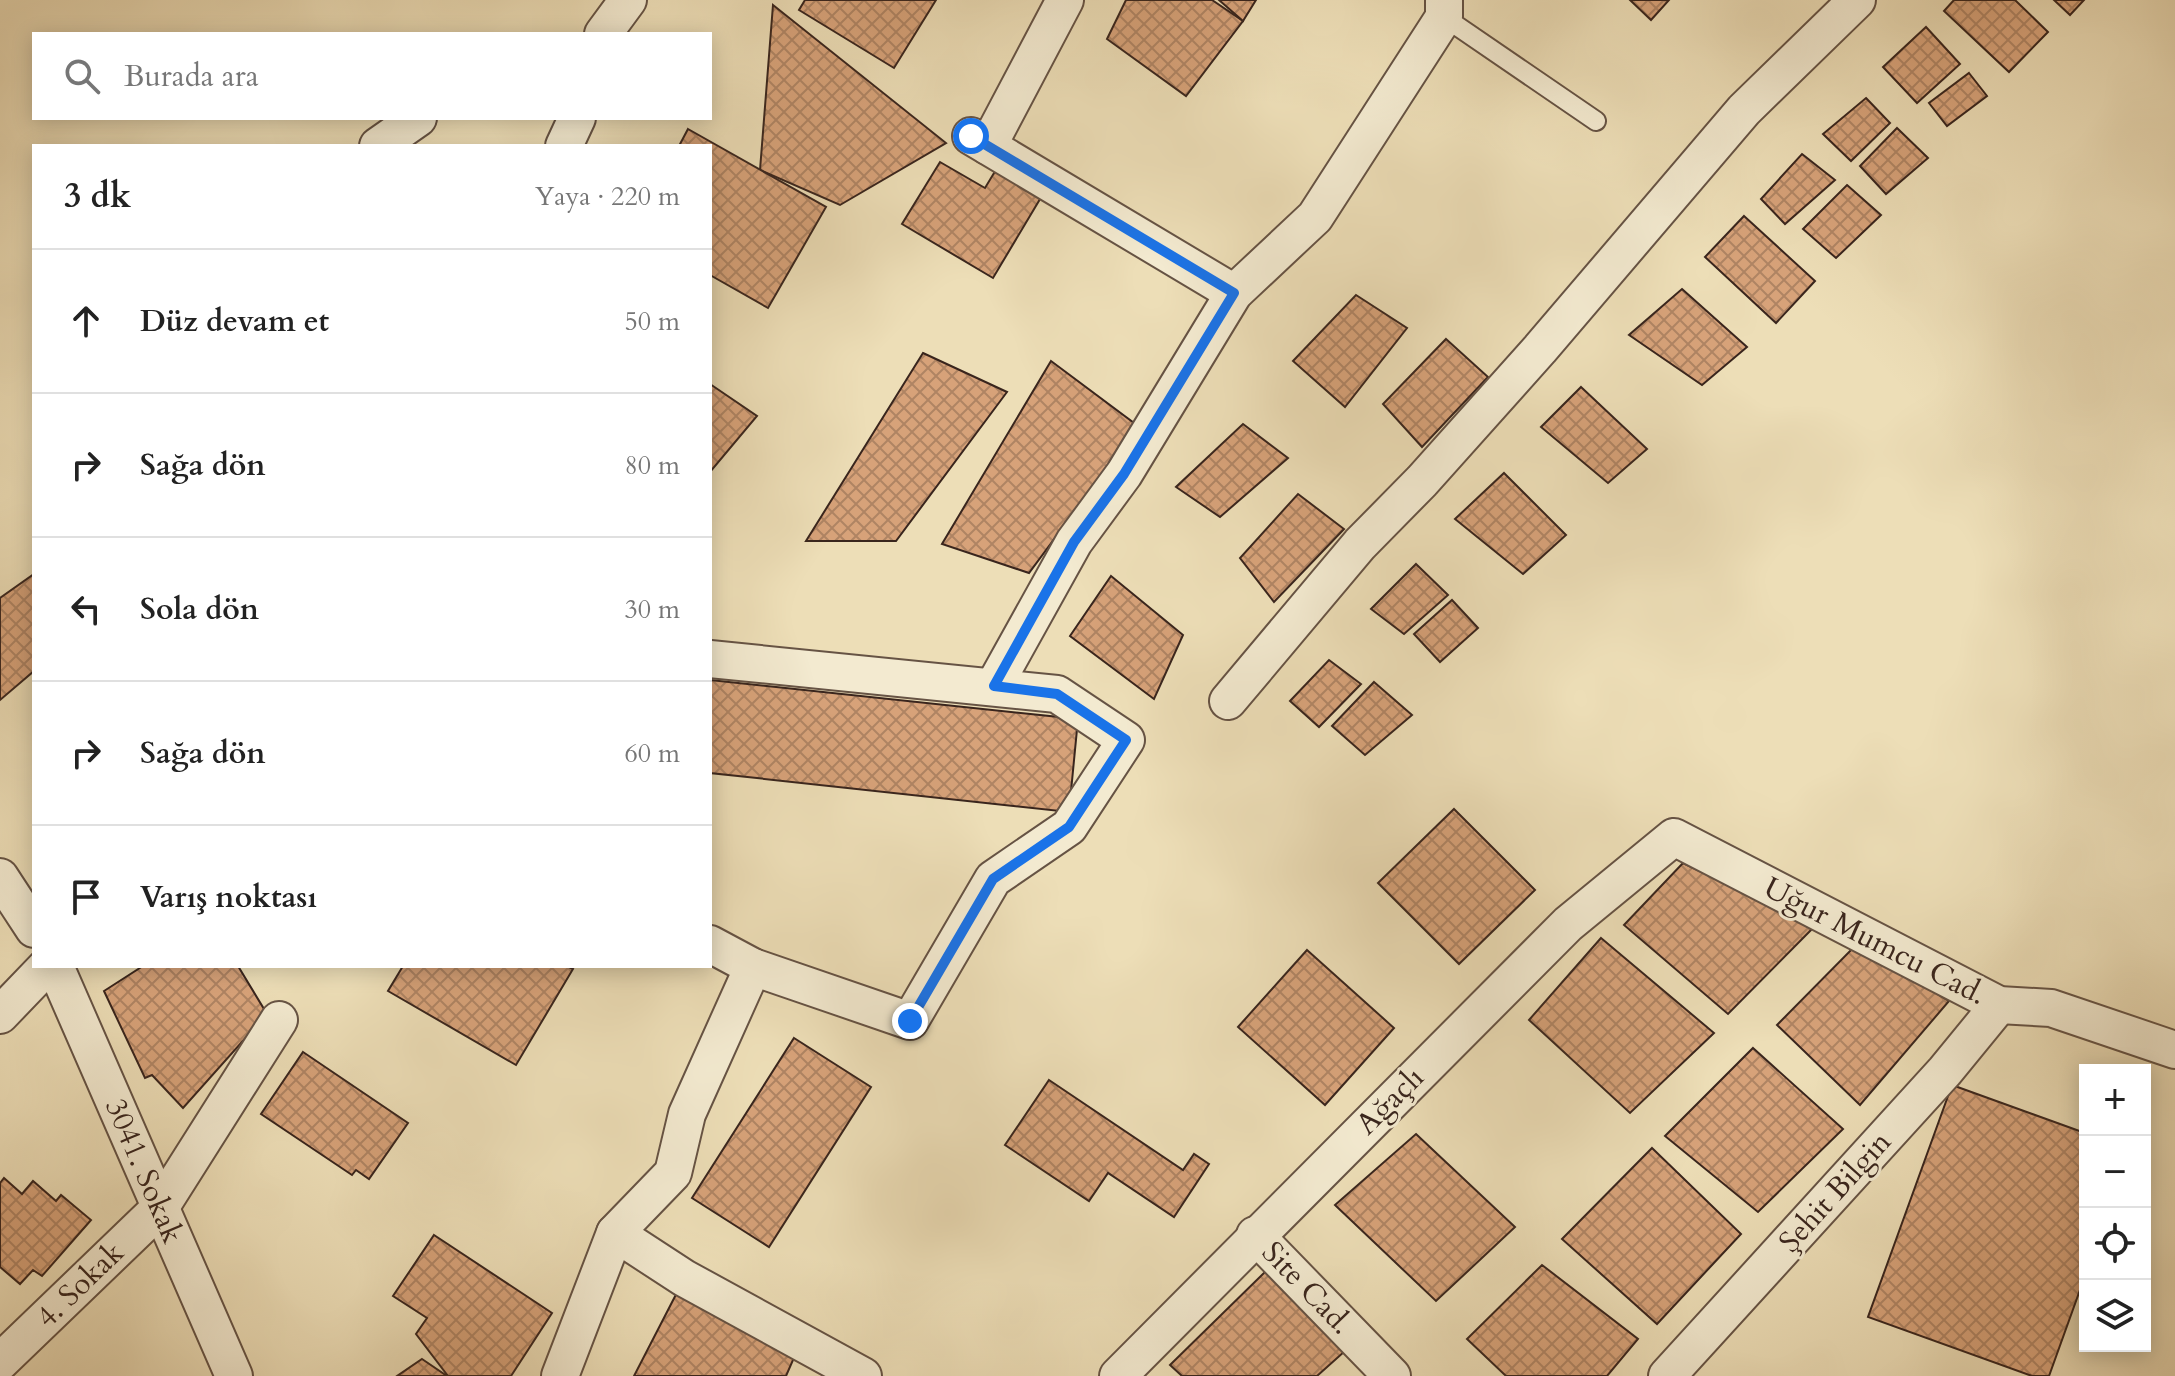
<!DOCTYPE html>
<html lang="tr">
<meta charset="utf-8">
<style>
:root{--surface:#fff;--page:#f2f2f2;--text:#222;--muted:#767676;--line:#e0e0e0}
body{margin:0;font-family:Cardo,serif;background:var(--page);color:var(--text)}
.controls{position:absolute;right:24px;bottom:24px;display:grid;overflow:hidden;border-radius:0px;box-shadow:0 4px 20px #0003}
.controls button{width:72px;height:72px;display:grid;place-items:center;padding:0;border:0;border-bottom:2px solid var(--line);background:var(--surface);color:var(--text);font:40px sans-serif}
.stop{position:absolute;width:24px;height:24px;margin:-18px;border:6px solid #1a73e8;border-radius:50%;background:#fff}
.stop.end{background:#1a73e8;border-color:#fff;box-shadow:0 2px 8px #0008}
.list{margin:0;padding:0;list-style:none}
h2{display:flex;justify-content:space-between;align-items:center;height:104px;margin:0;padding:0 32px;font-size:34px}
h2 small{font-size:26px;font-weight:400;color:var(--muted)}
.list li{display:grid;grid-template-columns:52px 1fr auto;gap:24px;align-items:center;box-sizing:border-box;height:144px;padding:0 32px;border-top:2px solid var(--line)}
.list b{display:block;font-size:30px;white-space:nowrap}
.list em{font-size:26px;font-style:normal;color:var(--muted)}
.icon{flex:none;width:44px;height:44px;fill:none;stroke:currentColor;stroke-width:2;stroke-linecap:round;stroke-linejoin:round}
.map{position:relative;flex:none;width:2175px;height:1376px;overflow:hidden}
.search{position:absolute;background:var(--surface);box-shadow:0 4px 20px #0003;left:32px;top:32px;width:680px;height:88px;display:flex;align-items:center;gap:20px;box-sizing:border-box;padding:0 28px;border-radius:0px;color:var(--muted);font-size:30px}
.panel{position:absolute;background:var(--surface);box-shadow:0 4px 20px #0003;left:32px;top:144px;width:680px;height:824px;border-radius:0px}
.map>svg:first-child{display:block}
.building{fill:url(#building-cross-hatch);stroke:#39251d;stroke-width:2}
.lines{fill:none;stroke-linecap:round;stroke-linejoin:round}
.service-casing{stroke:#665344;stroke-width:22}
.minor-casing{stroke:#665344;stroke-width:40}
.service{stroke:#f3ead0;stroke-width:18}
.minor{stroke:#f3ead0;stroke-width:36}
.route{stroke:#1a73e8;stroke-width:10}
.labels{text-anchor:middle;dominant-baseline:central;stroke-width:6;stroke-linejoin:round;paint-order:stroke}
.street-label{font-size:30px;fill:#39251d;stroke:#f3ead0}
</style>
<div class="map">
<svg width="2175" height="1376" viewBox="0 0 2175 1376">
<defs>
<pattern id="building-cross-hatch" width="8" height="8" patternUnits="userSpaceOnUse" patternTransform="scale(2)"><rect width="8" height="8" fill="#d7a279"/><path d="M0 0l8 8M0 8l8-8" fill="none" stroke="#af8463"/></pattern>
</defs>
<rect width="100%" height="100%" fill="#eddeb7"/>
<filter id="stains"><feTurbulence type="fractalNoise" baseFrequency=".0025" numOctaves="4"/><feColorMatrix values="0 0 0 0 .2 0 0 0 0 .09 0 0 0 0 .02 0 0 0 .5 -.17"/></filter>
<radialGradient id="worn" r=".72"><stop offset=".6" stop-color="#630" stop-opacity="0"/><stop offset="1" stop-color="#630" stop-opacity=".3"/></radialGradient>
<g class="building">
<path d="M805,0h131l-42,68 -95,-58z"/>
<path d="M1126,0h86l31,21 -57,75 -79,-57z"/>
<path d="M1219,0h37l-13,21z"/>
<path d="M1630,0h39l-18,20z"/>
<path d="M1954,0h61l33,32 -39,40 -65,-61z"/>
<path d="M2054,0h30l-14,15z"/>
<path d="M773,5l173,138 -106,62 -80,-35z"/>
<path d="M1926,27l34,37 -43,39 -34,-36z"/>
<path d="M1969,73l18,23 -40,30 -18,-23z"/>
<path d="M1866,98l24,25 -39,38 -28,-27z"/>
<path d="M1897,128l31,30 -42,36 -26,-28z"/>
<path d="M688,129l138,78 -58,101 -58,-33v-129h-31z"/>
<path d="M1802,154l33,26 -50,44 -24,-25z"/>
<path d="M940,162l45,26 12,-20 46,26 -50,84 -91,-54z"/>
<path d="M1847,185l34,30 -45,43 -33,-29z"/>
<path d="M1744,216l71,65 -39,42 -71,-66z"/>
<path d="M1682,289l65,58 -45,38 -73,-50z"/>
<path d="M1356,295l51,33 -62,79 -52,-46z"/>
<path d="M1446,339l42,38 -66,70 -39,-43z"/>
<path d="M923,353l84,39 -111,149h-90z"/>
<path d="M1051,361l87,65 -109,147 -87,-29z"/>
<path d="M710,384l47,32 -47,56z"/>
<path d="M1581,387l66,62 -39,34 -67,-56z"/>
<path d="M1243,424l45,34 -68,59 -44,-30z"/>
<path d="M1504,473l62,62 -43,39 -68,-55z"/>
<path d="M1298,494l46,35 -70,73 -34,-44z"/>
<path d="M1416,564l32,31 -44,39 -33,-25z"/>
<path d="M34,574v97l-34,29v-102z"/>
<path d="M1111,576l72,59 -29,64 -84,-63z"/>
<path d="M1452,600l26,28 -38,34 -26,-28z"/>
<path d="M1329,660l32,24 -42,43 -29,-26z"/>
<path d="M710,680l368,39 -9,93 -359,-39z"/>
<path d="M1374,682l38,33 -47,40 -33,-29z"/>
<path d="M1454,809l81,81 -76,74 -81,-81z"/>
<path d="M1683,863l132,63 -87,88 -104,-89z"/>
<path d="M1601,938l113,95 -84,80 -101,-93z"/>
<path d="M1856,945l93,56 -89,104 -83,-80z"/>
<path d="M1307,950l87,78 -69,77 -87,-78z"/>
<path d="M143,966h95l29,48 -84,94 -31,-33 -7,3 -41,-87z"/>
<path d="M403,966h164l6,3 -57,96 -128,-74z"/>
<path d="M794,1038l77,49 -102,160 -77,-49z"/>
<path d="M1753,1048l90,81 -85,83 -93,-76z"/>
<path d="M303,1052l105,71 -39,56 -13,-9 -4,5 -91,-61z"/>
<path d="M1049,1080l134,90 11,-16 15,10 -35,53 -66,-44 -19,28 -84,-56z"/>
<path d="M1952,1085l133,48v143l-36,100h-17l-164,-59z"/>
<path d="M1416,1134l99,93 -79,74 -101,-96z"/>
<path d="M1652,1148l89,86 -84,90 -95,-85z"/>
<path d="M4,1178l18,16 11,-13 23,20 5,-6 30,25 -49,56 -9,-6 -13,14 -20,-17v-84z"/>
<path d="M434,1235l118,78 -41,63h-63l-32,-42 11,-16 -34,-22z"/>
<path d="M1542,1265l96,74 -31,37h-101l-39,-37z"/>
<path d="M1267,1270l78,81 -28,25h-135l-12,-11z"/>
<path d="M684,1279l116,65 -14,32h-152z"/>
<path d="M422,1359l25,17h-50z"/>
</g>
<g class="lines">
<defs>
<path id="service" d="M1444,17l152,104"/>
<g id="minor">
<path d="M603,34l25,-34"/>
<path d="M971,136l263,157"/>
<path d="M378,146l40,-28"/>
<path d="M564,146l13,-28"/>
<path d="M988,146l77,-146"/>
<path d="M710,659l347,35 69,46 -57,87 -76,52 -83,142 -157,-54 -43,-23"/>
<path d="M994,686l80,-144 50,-68 110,-181 81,-76 129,-200v-17"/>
<path d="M1228,701l132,-157 62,-63 118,-132 204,-239 113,-110"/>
<path d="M0,877l34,52"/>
<path d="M55,966l179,410"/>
<path d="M0,1015l47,-49"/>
<path d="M615,1233l69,45 179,98"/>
<path d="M1255,1235l137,141"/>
<path d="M0,1362l160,-154 119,-188"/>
<path d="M560,1376l55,-143 58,-60 14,-59 66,-147"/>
<path d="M1118,1376l450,-452 106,-87 325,168 52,3 124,42"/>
<path d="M1667,1376l278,-305 54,-66"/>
</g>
</defs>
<use href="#service" class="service-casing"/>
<use href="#minor" class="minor-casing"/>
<use href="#service" class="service"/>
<use href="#minor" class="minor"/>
</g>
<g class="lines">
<path class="route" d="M910,1021l83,-142 76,-52 57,-87 -69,-46 -63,-8 80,-144 50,-68 110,-181 -263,-157"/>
</g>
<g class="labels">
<g class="street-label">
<text transform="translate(1875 941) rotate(27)">Uğur Mumcu Cad.</text>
<text transform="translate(1390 1101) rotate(-45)">Ağaçlı</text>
<text transform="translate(144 1171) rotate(67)">3041. Sokak</text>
<text transform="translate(1835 1192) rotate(-48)">Şehit Bilgin</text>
<text transform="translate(80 1285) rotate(-44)">4. Sokak</text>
<text transform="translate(1307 1288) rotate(46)">Site Cad.</text>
</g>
</g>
<rect width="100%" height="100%" filter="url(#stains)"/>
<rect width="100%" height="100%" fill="url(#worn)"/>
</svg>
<div class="controls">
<button>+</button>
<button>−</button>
<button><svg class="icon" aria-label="locate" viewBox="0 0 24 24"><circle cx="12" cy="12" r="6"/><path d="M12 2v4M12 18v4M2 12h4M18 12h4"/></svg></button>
<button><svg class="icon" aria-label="layers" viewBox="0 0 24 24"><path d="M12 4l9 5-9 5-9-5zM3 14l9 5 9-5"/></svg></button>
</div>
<div class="stop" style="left:971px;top:136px"></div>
<div class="stop end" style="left:910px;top:1021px"></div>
<div class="search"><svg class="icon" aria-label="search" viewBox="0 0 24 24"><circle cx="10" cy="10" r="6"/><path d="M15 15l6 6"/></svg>Burada ara</div>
<section class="panel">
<h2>3 dk<small>Yaya · 220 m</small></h2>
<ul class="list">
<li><svg class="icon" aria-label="ahead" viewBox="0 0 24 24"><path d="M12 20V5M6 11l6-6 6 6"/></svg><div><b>Düz devam et</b></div><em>50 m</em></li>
<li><svg class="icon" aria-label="right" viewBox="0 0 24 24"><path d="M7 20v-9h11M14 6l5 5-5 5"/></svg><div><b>Sağa dön</b></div><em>80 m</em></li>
<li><svg class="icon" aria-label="left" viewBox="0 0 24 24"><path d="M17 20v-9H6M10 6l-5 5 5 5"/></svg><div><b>Sola dön</b></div><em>30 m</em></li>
<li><svg class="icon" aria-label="right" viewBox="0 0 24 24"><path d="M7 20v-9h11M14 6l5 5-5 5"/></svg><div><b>Sağa dön</b></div><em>60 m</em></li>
<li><svg class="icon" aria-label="arrive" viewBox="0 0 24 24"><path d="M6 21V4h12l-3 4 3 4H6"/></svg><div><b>Varış noktası</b></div></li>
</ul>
</section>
</div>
